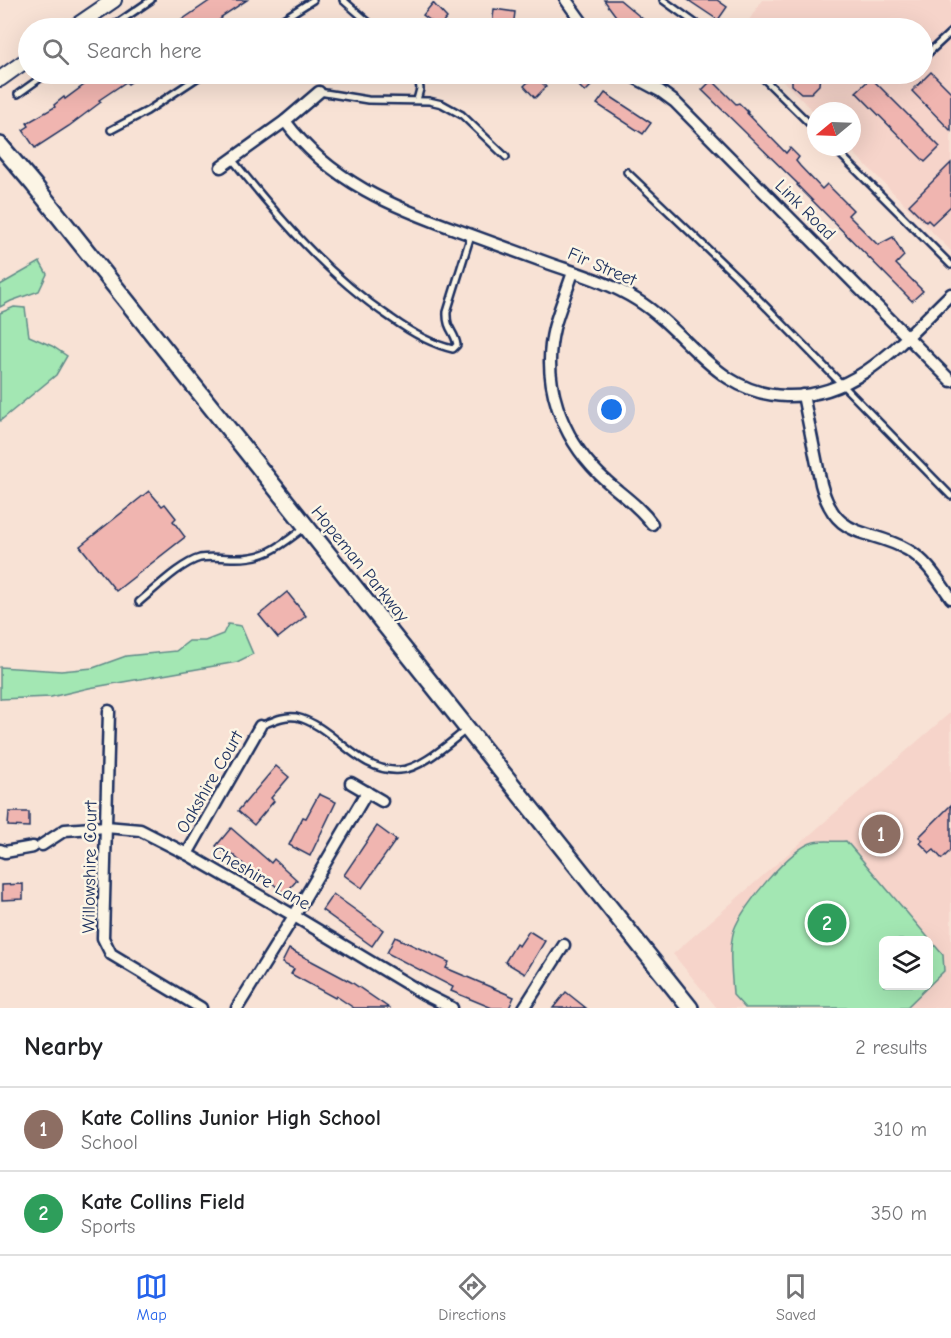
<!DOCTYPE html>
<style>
:root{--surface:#fff;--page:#f2f2f2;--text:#202124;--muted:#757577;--line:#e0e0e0;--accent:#2563eb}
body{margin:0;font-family:"Comic Neue",sans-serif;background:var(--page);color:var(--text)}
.controls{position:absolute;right:18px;bottom:18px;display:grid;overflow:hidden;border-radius:9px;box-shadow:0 6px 24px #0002}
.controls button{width:54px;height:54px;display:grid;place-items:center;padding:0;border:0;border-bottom:2px solid var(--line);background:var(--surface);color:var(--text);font:30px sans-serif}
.compass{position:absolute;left:807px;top:102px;width:54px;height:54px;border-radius:50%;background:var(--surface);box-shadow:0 6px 24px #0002;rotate:251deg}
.you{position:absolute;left:612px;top:410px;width:21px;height:21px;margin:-15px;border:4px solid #fff;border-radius:50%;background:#1a73e8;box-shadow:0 0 0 9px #1a73e833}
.badge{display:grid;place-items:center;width:39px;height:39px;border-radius:50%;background:var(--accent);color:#fff;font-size:20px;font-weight:700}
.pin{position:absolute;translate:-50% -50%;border:3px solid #fff;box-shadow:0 2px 6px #0006}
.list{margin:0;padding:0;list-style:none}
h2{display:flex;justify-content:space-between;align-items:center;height:78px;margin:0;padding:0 24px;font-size:26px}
h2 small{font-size:20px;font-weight:400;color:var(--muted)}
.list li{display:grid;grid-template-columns:39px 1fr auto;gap:18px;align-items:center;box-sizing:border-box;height:84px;padding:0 24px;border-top:2px solid var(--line)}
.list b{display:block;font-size:22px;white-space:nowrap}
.list p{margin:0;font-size:20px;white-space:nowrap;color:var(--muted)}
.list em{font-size:20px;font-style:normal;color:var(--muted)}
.icon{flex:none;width:33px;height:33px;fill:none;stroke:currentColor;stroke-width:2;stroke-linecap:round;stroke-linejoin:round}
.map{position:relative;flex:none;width:951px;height:1008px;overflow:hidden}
.search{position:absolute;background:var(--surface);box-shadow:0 6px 24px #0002;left:18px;right:18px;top:18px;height:66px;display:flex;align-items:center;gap:15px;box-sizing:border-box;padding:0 21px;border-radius:33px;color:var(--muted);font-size:22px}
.sheet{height:246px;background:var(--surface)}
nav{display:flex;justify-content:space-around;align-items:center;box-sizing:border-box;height:84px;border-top:2px solid var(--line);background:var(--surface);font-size:16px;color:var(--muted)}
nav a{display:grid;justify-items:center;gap:3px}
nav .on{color:var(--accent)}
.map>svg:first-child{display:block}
.built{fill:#f6d4ca;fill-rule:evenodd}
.green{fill:#a3e7b3;stroke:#5f8b88;stroke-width:1.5;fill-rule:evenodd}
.building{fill:#f0b5b0;stroke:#1b2f5e;stroke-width:1.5}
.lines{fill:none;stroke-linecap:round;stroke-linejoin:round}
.service-casing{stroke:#1b2f5e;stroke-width:10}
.minor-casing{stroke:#1b2f5e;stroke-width:15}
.tertiary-casing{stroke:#1b2f5e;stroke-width:18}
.secondary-casing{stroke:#1b2f5e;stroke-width:20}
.service{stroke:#fcf5e5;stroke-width:5}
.minor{stroke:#fcf5e5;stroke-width:10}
.tertiary{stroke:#fcf5e5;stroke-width:14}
.secondary{stroke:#fcf5e5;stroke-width:15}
.labels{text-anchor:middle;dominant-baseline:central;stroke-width:5;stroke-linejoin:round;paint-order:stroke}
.street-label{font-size:18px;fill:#1b2f5e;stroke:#fcf5e5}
</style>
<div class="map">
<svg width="951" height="1008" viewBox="0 0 951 1008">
<rect width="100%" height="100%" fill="#f8e2d5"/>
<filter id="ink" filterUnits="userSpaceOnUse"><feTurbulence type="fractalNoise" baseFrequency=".0167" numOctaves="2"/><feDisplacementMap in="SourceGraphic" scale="12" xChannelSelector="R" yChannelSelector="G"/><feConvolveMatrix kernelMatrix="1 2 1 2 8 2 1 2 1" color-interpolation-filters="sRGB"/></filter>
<g filter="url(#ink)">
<g class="built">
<path d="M762,0h189v251l-103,-104h4v-36h-36v3l-40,-40h146v-46h-178z"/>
<path d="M951,712v296h-234l-44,-54zM884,940h44v46h-44z"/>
</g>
<g class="green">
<path d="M40,262l7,12 -8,17 -28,10 -11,6v-22z"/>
<path d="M14,307l11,1 4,28 23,10 15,10 -11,19 -56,46v-108z"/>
<path d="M228,624l13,2 12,28 -16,8 -148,26 -38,9 -51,2v-32l61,4 32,-3 33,-12 50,-5 13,-10h16l18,-7z"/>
<path d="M846,841l97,114 1,16 -38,37h-161l-12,-13c-1,-21 -5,-45 1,-65 8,-23 56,-82 80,-88 10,-2 22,0 32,-1zM884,940h44v46h-44z"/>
</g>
<g class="building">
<path d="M211,0h36l-26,17 1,1 -14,10h-38z"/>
<path d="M604,0h16l24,20 -7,8h-9l-7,-5z"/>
<path d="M688,0h29l10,7 -9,13z"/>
<path d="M433,3l14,15 -8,9 -16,-12z"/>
<path d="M494,9l21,3 -2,16 -21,-1z"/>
<path d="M931,72l20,20v39l-39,-40z"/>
<path d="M99,74h44l-15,10 -2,-2 -27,18 2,2 -32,24 -34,22 -12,-18 6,-4 -2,-3 28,-16 -1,-2 10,-8 1,2z"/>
<path d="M576,74h9l9,9 -9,9 -14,-14z"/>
<path d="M792,74h28l-1,11 -8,8h-10l-9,-8z"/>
<path d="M535,75l11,12 -11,11 -11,-12z"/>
<path d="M871,78l69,69 -15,15 -69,-70z"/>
<path d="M712,80l24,24 3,-1 9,9 -1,1 39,40 4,-5 9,9 -3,4 4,5 22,23 5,-5 26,26 -5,5 30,30 15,-8 11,19 -8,8 27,27 -11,10 -115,-116 1,-1 -96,-94z"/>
<path d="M605,93l46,30 -8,11 -46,-30z"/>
<path d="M951,163v43l-19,18 -4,-4 -2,2 -17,-17z"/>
<path d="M149,491l13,15 3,-2 11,14 -3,3 12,16 -69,54 -36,-45z"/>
<path d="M287,592l19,24 -28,22 -19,-23z"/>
<path d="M276,766l13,11 -18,21 3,3 -20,24 -16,-14z"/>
<path d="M319,794l17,8 -26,54 -21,-11 14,-28 3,1z"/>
<path d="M951,805v45l-9,9 -8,-9 -4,3 -10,-10 3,-3 -4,-3z"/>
<path d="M9,812h20v15l-21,-1z"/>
<path d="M377,826l19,14 -34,48 -18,-13z"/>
<path d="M231,828l40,35 3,-4 23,21 -12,14 -21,-18 -3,4 -29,-26 -3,3 -13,-11z"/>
<path d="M23,884v15l-21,1v-15z"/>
<path d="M333,894l50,36 -11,16 -50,-36z"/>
<path d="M529,931l16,10 -20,33 -20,-12 11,-18 3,2z"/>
<path d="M395,937l54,25 -3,6 68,29 -5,11h-17l-41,-17 2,-4 -66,-34z"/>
<path d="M289,949l62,33 38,26h-35l-18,-12 -1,2 -44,-24 3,-5 -12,-6z"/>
<path d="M566,992l20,16h-33z"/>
</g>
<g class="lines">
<defs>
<g id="service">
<path d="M343,0l32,28"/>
<path d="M663,0l39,28"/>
<path d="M110,28l41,-28"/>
<path d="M269,28l44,-28"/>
<path d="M922,59l29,-27"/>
<path d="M759,74l57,56"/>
<path d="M904,77l3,-3"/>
<path d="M319,92l49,8 61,1 13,3 20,11 44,42"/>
<path d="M18,94l28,-20"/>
<path d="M417,100l3,-11 -2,-15"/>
<path d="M111,130l36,-19 56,-37"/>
<path d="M833,147l118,118"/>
<path d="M232,159c47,59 96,117 159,159 18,13 39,26 62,31l4,-4c-2,-14 -11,-15 -10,-33l24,-77"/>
<path d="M627,172l109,104 215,220"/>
<path d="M139,602c16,-13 42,-39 61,-44 10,-2 23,0 33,0 33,1 46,-11 71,-30"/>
<path d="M260,726c11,-4 23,-11 36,-9 39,9 61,56 104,53 21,-1 49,-27 66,-40"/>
</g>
<g id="minor">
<path d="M566,0l20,28"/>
<path d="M628,74l32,17 15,11 276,279"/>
<path d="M285,121c44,60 110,87 178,111 27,10 54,20 82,30 31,11 64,20 92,38 53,33 78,94 149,96 72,2 117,-56 165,-102"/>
<path d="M221,167l64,-46 34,-29"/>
<path d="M573,272c-6,19 -14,37 -19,56 -13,54 7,108 45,146 18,18 39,30 53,50"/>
<path d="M803,395l18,89c15,58 47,43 87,66 19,11 30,30 43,48"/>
<path d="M109,711l-6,227 8,16 90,54"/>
<path d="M351,783l31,18"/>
<path d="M42,845l23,-15 41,-3 34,3 47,24 104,60 133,80 28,14"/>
<path d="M0,850l5,2 28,-5"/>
<path d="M187,854l73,-128"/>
<path d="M237,1008l57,-92 73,-124"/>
<path d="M524,1008l40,-63"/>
</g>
<g id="tertiary">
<path d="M73,28l41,-28"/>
<path d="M0,79l28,-20"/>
</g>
<path id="secondary" d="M0,145l34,40 656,823"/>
</defs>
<use href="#service" class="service-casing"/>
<use href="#minor" class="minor-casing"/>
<use href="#tertiary" class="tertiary-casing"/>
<use href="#secondary" class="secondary-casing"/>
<use href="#service" class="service"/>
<use href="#minor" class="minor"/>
<use href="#tertiary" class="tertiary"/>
<use href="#secondary" class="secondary"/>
</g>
</g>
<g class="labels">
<g class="street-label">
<text transform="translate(805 210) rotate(45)">Link Road</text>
<text transform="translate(602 267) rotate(23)">Fir Street</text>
<text transform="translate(360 564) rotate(51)">Hopeman Parkway</text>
<text transform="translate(210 782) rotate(-60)">Oakshire Court</text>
<text transform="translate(90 867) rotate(-89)">Willowshire Court</text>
<text transform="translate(261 878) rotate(30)">Cheshire Lane</text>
</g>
</g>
</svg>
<div class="controls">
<button><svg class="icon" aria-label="layers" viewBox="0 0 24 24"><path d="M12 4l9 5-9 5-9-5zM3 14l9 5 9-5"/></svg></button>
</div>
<svg class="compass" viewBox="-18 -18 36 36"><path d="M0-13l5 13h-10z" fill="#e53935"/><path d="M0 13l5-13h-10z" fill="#757577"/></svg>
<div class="you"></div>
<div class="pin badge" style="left:881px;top:834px;background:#8d6e63">1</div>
<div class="pin badge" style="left:827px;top:923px;background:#2e9e5b">2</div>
<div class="search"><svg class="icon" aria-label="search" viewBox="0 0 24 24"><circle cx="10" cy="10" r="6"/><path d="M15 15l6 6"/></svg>Search here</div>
</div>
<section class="sheet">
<h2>Nearby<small>2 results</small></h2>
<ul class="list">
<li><span class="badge" style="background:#8d6e63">1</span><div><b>Kate Collins Junior High School</b><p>School</p></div><em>310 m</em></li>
<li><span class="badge" style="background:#2e9e5b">2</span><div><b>Kate Collins Field</b><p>Sports</p></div><em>350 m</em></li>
</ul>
</section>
<nav>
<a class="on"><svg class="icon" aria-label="map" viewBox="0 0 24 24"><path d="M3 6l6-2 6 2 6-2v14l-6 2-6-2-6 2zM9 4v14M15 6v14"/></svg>Map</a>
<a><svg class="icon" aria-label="directions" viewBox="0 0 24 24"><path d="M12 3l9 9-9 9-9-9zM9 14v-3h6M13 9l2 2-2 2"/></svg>Directions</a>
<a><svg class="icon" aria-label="saved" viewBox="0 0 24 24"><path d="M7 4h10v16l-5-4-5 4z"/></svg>Saved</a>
</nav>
